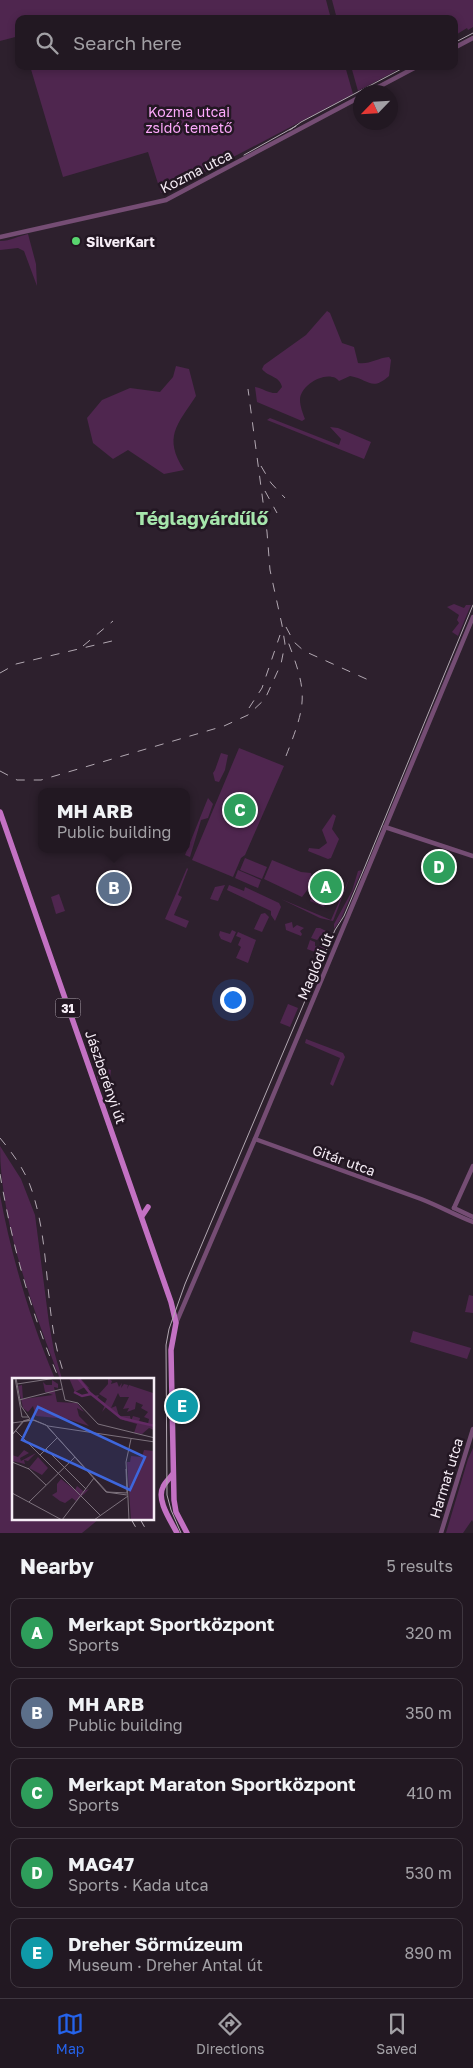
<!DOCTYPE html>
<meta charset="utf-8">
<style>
:root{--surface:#221822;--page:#2e252f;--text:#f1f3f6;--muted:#a2a0a5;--line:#3f3740;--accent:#2563eb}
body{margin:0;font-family:"Golos Text",sans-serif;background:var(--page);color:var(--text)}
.compass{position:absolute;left:353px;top:85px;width:45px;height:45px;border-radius:50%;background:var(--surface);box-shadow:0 2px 8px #0003;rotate:245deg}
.you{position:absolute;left:232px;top:999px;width:18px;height:18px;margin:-12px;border:4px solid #fff;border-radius:50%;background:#1a73e8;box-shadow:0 0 0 8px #1a73e833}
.badge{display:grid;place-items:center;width:32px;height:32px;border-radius:50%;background:var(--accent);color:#fff;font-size:16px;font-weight:700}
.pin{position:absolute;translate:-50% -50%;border:2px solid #fff;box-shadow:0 1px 5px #0006}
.popup{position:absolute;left:38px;top:788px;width:152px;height:65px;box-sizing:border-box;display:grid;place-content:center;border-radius:10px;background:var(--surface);filter:drop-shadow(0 1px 4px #0005);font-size:16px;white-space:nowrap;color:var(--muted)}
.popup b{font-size:19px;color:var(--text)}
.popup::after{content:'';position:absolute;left:50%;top:100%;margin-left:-10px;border:10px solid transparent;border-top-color:var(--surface)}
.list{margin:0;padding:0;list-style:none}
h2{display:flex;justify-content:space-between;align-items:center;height:65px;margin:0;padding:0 20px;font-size:21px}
h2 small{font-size:16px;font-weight:400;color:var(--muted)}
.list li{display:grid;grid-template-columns:32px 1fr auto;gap:15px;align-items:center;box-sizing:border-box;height:70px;margin:0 10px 10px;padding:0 10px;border:1px solid var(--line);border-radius:10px}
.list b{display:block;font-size:19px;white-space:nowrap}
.list p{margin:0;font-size:16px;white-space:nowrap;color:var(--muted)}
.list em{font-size:16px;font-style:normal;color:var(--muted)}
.icon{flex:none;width:28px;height:28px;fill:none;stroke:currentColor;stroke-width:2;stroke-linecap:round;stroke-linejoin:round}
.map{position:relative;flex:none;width:473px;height:1533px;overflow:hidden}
.search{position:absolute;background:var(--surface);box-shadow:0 2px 8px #0003;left:15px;right:15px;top:15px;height:55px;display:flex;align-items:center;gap:12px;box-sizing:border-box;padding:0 18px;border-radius:10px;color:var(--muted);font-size:19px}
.sheet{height:465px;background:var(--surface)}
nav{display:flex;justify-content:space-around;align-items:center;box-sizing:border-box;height:70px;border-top:1px solid var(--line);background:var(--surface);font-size:14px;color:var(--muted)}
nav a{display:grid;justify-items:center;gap:2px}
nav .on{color:var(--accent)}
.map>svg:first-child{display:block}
.green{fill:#4f264f}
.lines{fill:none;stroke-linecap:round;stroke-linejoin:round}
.tertiary{stroke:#754d74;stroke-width:4.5}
.primary{stroke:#c371c3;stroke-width:5.5}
.tram{stroke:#b2a8b2;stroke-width:1}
.rail{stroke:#b2a8b2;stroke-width:1;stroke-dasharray:9 9;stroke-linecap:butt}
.poi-dot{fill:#59d56f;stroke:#231723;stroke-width:2}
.labels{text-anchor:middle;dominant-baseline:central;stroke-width:5;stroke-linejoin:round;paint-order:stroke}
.shield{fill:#231723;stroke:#b7adb7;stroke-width:1}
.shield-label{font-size:12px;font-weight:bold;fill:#f6edf6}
.park-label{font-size:14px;fill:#fda9fc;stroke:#231723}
.street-label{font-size:14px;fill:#f6edf6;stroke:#231723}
.poi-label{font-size:14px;font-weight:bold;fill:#f6edf6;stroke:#231723;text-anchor:start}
.district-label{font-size:19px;font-weight:bold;fill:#a6e5ac;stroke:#231723}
.inset-river{fill:none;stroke:#632a64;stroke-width:2.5}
.inset-road{fill:none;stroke:#7d727d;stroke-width:1}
.view{fill:#3e66dc;fill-opacity:0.15;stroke:#3e66dc;stroke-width:2.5}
.inset-edge{fill:none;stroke:#f6edf6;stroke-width:2.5}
</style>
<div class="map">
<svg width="473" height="1533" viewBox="0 0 473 1533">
<rect width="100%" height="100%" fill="#2d202d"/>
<g class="green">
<path d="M0,0h326l5,19h-312v17l-19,5z"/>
<path d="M332,0h141v27l-5,3 -1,-2 -13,8v-17h-117z"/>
<path d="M30,66h315l8,28 -188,99h-4l-13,-41 -85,25z"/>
<path d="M351,66h54l-47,25z"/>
<path d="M28,234l8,30 1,22 -13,-35 -6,-3 -18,2v-9c11,0 18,-5 28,-7z"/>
<path d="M327,311l3,2 12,30 12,4 4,16c11,2 19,-5 31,-6l2,3 -2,16c-18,16 -20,3 -39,0l-11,5c-2,-2 -4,-4 -7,-4 -12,-3 -32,10 -32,23 0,6 3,14 5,19l-3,2 -45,-19 -2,-15c7,1 15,7 22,6l5,-6c-2,-11 -14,-10 -20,-18l2,-4 42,-30z"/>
<path d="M176,366l13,3 7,27c-19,29 -33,41 -12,74l-20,4 -36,-24 -15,9 -20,-16 -6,-25 15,-18 28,-12 30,4 13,-15z"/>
<path d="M270,418l69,27 2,-6 -11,-12 8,1 33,14 -7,17 -97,-39z"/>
<path d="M454,604l10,4 2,-3h5l-13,31 -6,-4 7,-9 -2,-3 2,-5 -12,-8z"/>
<path d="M239,748l45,18 -39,89 -4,3 -8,19 -41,-17z"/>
<path d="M221,753l7,2 -3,15 -6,12 -4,-1 -2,-8 2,-3z"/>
<path d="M208,798l5,6 -5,14 -7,2 -11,37 -5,-2z"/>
<path d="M333,814l3,2 -4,13 7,10 -8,19 -3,1 -20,-8 1,-3 10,1 8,-6 -5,-13z"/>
<path d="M245,858l22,9 -5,12 -22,-9z"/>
<path d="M272,860l29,12 10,1 1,4 7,6 10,1 -1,14 -4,9 -14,-6 6,-16 -8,4 -6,8 -38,-18z"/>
<path d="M187,868l1,1 -10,26 4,2 -8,18 15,6 -3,7 -21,-9z"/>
<path d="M238,870l23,10 -3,8 -23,-10z"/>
<path d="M362,870l-21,49 -7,10v-5l18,-33 6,-20z"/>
<path d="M350,877l-17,44 -13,-3 -39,-19 50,21z"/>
<path d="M225,885l-7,16 -8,-2 5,-12z"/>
<path d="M229,885l15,6 1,-4 34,16 2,4 -6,14 -4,-6v-4l-44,-21z"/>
<path d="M59,894l6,17 -9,3 -5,-17z"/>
<path d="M265,913l4,4 -7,15 -8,-3 7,-15z"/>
<path d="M292,922l1,6 4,-3 7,3 -4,3 2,3 -1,2 -15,-6 -1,-6z"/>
<path d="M316,928h4l10,5 -6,18 -4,3 -13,-5 3,-9 5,2v4l3,1 4,-2 3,-9 -2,-2 -6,6 -6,-2z"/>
<path d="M232,930l4,2 -5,11 -10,-4 -2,-4 1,-4 10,3z"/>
<path d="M238,932l18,8 -8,23 -12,-5 5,-11 -3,-2 3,-7 -5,-2z"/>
<path d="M288,1004l10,4 -8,19 -10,-4z"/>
<path d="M306,1039l37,14 2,4 -12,29 -3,-2 10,-26 -35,-15z"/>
<path d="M108,1069l3,1 -1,9 -12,3 -1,-6z"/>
<path d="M0,1146l21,33 14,36 14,108 5,28 8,28h-2c-27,-71 -60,-157 -60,-233z"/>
<path d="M0,1195c12,64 30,124 55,184h-41v140h85l-17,14h-82z"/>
<path d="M469,1295l4,1v17l-8,-1z"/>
<path d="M413,1331l58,17 -4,11 -57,-17z"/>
<path d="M473,1448v74l-1,-2 -9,13h-17l22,-74z"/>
</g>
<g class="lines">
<g class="tertiary">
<path d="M454,48l19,-10"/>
<path d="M369,92l49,-26"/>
<path d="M0,237l166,-37 194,-103"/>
<path d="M385,827l88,29"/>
<path d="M255,1139c55,20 111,40 166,60 18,7 34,16 52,23"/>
<path d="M454,1208l19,-42"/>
<path d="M454,1208l19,9"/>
<path d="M176,1323l79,-184 218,-522"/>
<path d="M441,1533l32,-104"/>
</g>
<g class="primary">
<path d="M0,812l171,490 5,21 -5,27 3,150 2,12 11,21"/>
<path d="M142,1216l6,-9"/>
<path d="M173,1474c-3,4 -8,8 -10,13 -7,13 8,34 14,46"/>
</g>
<g class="tram">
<path d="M454,43l19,-10"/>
<path d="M290,130l11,-8 106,-56"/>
<path d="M244,155l52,-29"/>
<path d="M181,1533l-10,-23 -4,-15 -1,-150 3,-16 16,-45 150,-354 9,-14 20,-47 109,-264"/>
</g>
<g class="rail">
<path d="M261,466l10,17 14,15"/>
<path d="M265,491l12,22"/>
<path d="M286,627l8,15 10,9 69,31"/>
<path d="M83,646l30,-25"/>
<path d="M0,673l16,-9 96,-23"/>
<path d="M249,708l13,-20 18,-53"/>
<path d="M286,756c21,-54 22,-62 1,-117"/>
<path d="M0,771l17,9h24l183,-54 24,-11 17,-16 16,-35 4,-20 -3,-19 -12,-55 -3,-38 -19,-143"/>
<path d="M0,1138c14,17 27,35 33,56 19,60 10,126 33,185"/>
<path d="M0,1174c12,71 31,139 59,205"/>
<path d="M131,1519l8,14"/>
<path d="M140,1519l8,14"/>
</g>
</g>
<circle class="poi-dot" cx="76" cy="241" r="5"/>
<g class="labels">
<rect class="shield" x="55.5" y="998.5" width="25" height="19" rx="4"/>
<g class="shield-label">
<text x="68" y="1008">31</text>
</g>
<g class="park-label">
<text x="189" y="111">Kozma utcai<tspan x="189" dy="16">zsidó temető</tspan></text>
</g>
<g class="street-label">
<text transform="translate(196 171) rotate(-27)">Kozma utca</text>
<text transform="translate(315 966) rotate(-67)">Maglódi út</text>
<text transform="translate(106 1077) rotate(71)">Jászberényi út</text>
<text transform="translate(344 1160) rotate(20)">Gitár utca</text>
<text transform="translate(446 1478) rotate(-73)">Harmat utca</text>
</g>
<g class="poi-label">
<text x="86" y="241">SilverKart</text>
</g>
<g class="district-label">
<text x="202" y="517">Téglagyárdűlő</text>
</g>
</g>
<g transform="translate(12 1378)">
<rect width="142" height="142" fill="#2d202d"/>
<path d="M57,0h11l10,11 -5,-2 -10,5zM96,0l4,3 -1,3 6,-2 2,5 3,-4 -1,5 3,-4 4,1 -1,4 2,-4 24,8 1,-3v40l-5,-2 -7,6 -8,-1 3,-9 -14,-4 -16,-14 -5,6 3,-7 -12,-9 6,-1 -2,4 8,4 2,-4 -8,-5 9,-10zM106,15l2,4h9l-6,12 6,-1 -2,4 8,-3 1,-7 7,3 -2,3 7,4 -4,5 5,2 -1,5 -9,-2 1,-4 -7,-2 -2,5 -1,-5h-11l-3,-10 -5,2zM40,2l6,4v4l-4,-1 3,15 20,1 7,9 -7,-4 2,8 10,10 -22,-7 -31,-3 -3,-10 -5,6 -5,-4 -5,-22 4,-1 1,14 30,-4 -8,-3 -2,-10 3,3h6zM12,72l5,3 -9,5 1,3 15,-8 -8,8 -4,-1 1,4 -13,-3v-6l6,2zM132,72l10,1v69h-23l-4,-58h3l1,-6 11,1zM26,79l10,11 -6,7 -13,-7zM49,101l14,11 2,-4 6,5 6,-2 -5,5 6,6 -6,-6 -8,7 -4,-3 -7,5 -5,-2 -8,-6 5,-3v-8z" fill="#4f264f" fill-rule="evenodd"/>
<path class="inset-river" d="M66,0l12,15 31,25 34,8M62,14l8,4 9,-2"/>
<path class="inset-road" d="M3,0l7,39h7M48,0l5,22 13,3 20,21 57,14M5,6l39,-6M7,22l43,-11M0,45l22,-3 12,5 61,67 20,1 -1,-24M35,48l59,66 21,3M3,52l86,86M0,57l12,-14 9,-1 15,6 107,16M0,57l11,-14 7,-2 -9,-13 -5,-28M34,71l40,40M28,77l17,-17M0,84l17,7M16,90l18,17M0,115l50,27M116,121l-2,-37 5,-23M116,121l1,21M17,124l46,-45M50,142l32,-42M82,142l34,-24"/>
<path class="view" d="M26,29l107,50 -15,33 -108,-50z"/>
<rect width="142" height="142" class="inset-edge"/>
</g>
</svg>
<svg class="compass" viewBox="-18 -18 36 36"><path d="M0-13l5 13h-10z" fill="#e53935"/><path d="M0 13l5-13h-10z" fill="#a2a0a5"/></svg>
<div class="you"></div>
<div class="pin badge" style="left:326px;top:887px;background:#2e9e5b">A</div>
<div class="pin badge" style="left:114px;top:888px;background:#5c6f8a">B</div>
<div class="popup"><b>MH ARB</b>Public building</div>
<div class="pin badge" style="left:240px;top:810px;background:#2e9e5b">C</div>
<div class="pin badge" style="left:439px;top:867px;background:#2e9e5b">D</div>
<div class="pin badge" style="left:182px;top:1406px;background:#0f9aa8">E</div>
<div class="search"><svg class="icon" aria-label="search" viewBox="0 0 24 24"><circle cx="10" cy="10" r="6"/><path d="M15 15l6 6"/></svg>Search here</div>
</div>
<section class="sheet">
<h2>Nearby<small>5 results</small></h2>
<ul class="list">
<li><span class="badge" style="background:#2e9e5b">A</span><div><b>Merkapt Sportközpont</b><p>Sports</p></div><em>320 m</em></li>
<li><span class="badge" style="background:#5c6f8a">B</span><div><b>MH ARB</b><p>Public building</p></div><em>350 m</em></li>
<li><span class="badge" style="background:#2e9e5b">C</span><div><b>Merkapt Maraton Sportközpont</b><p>Sports</p></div><em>410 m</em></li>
<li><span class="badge" style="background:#2e9e5b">D</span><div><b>MAG47</b><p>Sports · Kada utca</p></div><em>530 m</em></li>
<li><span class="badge" style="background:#0f9aa8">E</span><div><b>Dreher Sörmúzeum</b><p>Museum · Dreher Antal út</p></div><em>890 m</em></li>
</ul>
</section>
<nav>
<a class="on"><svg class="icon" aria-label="map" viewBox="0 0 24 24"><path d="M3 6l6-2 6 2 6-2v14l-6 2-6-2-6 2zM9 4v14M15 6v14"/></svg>Map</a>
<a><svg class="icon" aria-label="directions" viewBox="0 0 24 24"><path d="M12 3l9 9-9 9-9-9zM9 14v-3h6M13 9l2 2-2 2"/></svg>Directions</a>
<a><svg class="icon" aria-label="saved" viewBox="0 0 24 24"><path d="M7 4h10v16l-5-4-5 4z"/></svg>Saved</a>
</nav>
